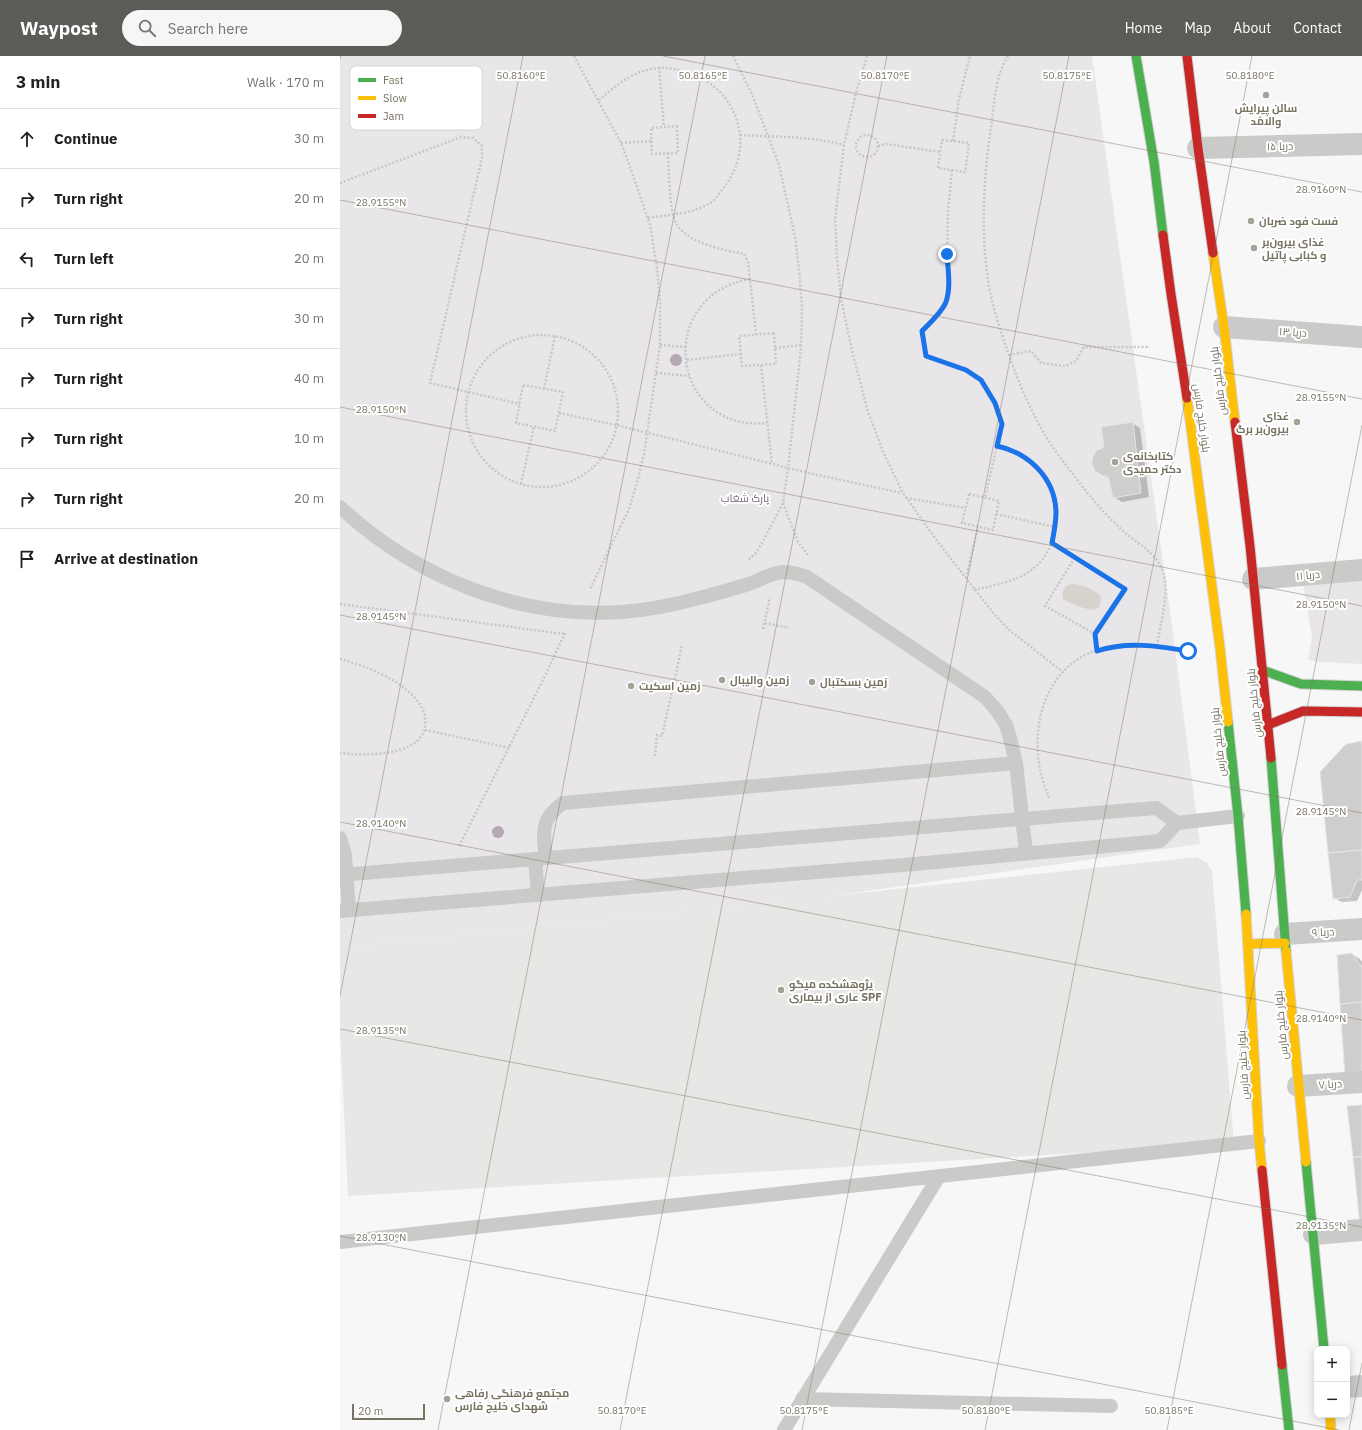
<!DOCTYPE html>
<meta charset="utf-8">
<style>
:root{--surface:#fff;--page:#f6f6f6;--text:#202124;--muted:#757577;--line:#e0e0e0;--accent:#5b5b57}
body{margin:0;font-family:"IBM Plex Sans",Cairo,sans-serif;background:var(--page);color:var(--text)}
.controls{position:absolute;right:12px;bottom:12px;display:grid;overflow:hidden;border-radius:8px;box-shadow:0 2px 10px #0003}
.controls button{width:36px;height:36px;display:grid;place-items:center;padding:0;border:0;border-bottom:1px solid var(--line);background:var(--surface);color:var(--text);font:20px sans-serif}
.scale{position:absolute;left:12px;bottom:10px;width:73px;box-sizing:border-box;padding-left:4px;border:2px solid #787261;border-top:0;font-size:11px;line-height:14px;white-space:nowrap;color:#787261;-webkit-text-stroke:3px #fff;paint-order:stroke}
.stop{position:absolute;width:12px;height:12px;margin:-9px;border:3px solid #1a73e8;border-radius:50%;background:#fff}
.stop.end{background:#1a73e8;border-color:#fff;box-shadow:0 1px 4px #0008}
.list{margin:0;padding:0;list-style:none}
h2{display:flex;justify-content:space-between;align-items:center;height:52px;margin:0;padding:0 16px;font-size:17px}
h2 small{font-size:13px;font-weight:400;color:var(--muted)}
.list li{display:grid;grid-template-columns:26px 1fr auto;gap:12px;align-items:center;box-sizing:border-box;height:60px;padding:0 16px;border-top:1px solid var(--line)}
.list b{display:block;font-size:15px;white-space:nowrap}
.list em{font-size:13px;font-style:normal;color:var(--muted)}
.icon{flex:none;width:22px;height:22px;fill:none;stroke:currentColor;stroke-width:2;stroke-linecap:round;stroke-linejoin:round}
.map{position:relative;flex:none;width:1022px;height:1374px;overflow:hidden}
header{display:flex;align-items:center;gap:24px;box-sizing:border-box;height:56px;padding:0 20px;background:var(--accent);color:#fff}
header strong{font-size:19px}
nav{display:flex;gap:22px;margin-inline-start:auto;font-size:14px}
.search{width:280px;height:36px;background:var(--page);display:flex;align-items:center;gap:10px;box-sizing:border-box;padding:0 14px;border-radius:22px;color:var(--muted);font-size:15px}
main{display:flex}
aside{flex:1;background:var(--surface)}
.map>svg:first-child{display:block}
.built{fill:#e7e7e6}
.green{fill:#e9e6ea}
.water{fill:#d7d2cc}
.shadow{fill:#0003}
.building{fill:#cfcecd;stroke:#e6e6e6}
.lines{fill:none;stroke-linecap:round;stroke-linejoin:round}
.fast-casing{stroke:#d4d3d2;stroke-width:11}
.slow-casing{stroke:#d4d3d2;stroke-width:11}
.jam-casing{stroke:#d4d3d2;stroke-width:11}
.path{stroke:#c8c7c6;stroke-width:2.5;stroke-dasharray:2 2;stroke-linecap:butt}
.lane{stroke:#cacac8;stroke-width:14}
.street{stroke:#cacac8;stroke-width:22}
.fast{stroke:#4caf50;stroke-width:9}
.slow{stroke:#ffc107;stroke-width:9}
.jam{stroke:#c62828;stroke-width:9}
.tree{fill:#b3a8b3}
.route{stroke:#1a73e8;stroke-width:5}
.ticks{fill:none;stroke:#787261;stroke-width:1;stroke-opacity:0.45}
.poi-dot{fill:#a4a196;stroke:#fff;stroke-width:1.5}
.labels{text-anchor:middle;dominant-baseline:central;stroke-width:4;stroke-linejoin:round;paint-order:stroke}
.poi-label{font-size:11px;font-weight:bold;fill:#787261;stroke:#fff;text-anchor:start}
.street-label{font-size:11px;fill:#787261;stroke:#fff}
.park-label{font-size:11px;fill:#7c687b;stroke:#fff}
.key{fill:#fff;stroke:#d6d5d0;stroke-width:1}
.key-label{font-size:11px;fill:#787261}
.ticks-label{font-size:10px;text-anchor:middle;fill:#787261;stroke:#fff;stroke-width:4;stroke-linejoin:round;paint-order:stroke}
</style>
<header>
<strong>Waypost</strong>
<div class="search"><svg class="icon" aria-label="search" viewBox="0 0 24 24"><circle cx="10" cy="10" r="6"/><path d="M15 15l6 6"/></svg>Search here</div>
<nav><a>Home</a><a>Map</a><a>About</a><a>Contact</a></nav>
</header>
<main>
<aside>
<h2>3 min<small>Walk · 170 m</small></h2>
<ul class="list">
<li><svg class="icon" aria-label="ahead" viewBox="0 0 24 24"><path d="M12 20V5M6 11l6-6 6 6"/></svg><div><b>Continue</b></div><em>30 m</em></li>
<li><svg class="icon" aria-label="right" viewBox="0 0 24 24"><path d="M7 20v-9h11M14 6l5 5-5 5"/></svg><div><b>Turn right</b></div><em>20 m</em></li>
<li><svg class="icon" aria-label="left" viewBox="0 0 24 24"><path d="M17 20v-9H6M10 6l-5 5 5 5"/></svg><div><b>Turn left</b></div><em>20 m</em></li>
<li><svg class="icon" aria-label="right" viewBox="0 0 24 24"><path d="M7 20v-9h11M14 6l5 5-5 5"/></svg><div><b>Turn right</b></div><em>30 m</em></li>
<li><svg class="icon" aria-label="right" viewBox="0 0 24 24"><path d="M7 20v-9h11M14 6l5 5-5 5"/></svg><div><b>Turn right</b></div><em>40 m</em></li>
<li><svg class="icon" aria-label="right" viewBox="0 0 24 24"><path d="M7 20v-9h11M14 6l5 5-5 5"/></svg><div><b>Turn right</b></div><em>10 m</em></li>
<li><svg class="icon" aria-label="right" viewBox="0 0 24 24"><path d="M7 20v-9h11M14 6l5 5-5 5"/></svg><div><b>Turn right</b></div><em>20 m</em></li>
<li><svg class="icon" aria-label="arrive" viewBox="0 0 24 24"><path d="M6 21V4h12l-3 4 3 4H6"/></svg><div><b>Arrive at destination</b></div></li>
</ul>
</aside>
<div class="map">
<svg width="1022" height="1374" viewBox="0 0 1022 1374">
<rect width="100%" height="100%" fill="#f7f7f7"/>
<path class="built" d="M857,801l10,6 5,8 22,273 -886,52 -8,-164v-84z"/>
<g class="green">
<path d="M0,0h752l82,584 26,204 -383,54 -477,50z"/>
<path d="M1022,524v84l-43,-2 -11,-2 4,-23 -9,-53z"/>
</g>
<path class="water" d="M733,528c11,1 20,5 28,12l-1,10 -5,4c-11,-1 -22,-5 -32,-11 -2,-9 2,-14 10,-15z"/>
<g class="shadow">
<path d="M792,367l8,5 9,69 -27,5 -8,-5 -4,-18 -7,-4 2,-27z"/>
<path d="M1022,686v148l-5,11 -15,1 -8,-4z"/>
<path d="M1012,898l8,5 2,3v124z"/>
</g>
<g class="building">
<path d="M793,366l8,71 -28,5 -5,-22h-5l-8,-5 -3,-7v-5l4,-8 8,-4 -3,-20z"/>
<path d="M1022,685v109l-34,3 -8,-81 26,-28z"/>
<path d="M1022,794v30h-5l-7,17 -17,2 -5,-46z"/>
<path d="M1012,897l8,13h2v36l-22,2 -3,-49z"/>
<path d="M1022,946v73l-17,2 -5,-73z"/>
<path d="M1022,1049v52h-9l-6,-51z"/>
<path d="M1013,1101h9v69h-2z"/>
</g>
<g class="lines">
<defs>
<g id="fast">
<path d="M796,0l18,106 9,73"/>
<path d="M922,614l39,14 61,2"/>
<path d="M888,666l10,94 8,98"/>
<path d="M931,702l15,193"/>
<path d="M966,1106l18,187"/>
<path d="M942,1309l7,65"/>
</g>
<g id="slow">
<path d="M873,197l11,74 11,95"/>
<path d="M847,342l33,250 8,74"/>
<path d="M906,858l13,227 3,29"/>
<path d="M908,888l37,-1"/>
<path d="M946,895l20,211"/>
<path d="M990,1359l1,15"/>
</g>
<g id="jam">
<path d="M847,0l11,92 15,105"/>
<path d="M823,179l8,59 16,104"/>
<path d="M895,366l15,124 21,212"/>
<path d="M928,669l35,-14 59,1"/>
<path d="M922,1114l20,195"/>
</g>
</defs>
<use href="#fast" class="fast-casing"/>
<use href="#slow" class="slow-casing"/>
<use href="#jam" class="jam-casing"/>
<g class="path">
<path d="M234,0l47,87 8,21 21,61 7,43 3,34v43l-16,109 -6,25 -9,30 -39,80"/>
<path d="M393,0l19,38 27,71 16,72 4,32 3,38 -1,41 -13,120 -5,35 -22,42 -6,9 -7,6"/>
<path d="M527,0l-11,37 -12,52 -9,74 2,38 4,42 12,56 15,57 16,42 19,39 35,49 56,72 14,15 55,43"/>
<path d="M668,0c-13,21 -14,48 -17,72 -7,45 -10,99 -4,144 2,23 10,47 17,69 15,44 32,86 61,123 17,22 34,45 55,64 14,14 37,24 43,44 7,20 -3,53 -6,74"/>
<path d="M319,11l5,60"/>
<path d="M259,44c14,-12 30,-26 48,-30 14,-4 26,-2 39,2 50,14 71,72 39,114 -4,5 -8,12 -13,16 -19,12 -44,13 -65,16"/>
<path d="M337,70l1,27 -26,1 -1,-26z"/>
<circle cx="527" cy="90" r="11"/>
<path d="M400,79c35,2 70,1 104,10"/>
<path d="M602,84l27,3 -4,29 -27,-4z"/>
<path d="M613,85l6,-42 11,-43"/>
<path d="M281,87l30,-2"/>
<path d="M538,90l8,-2 54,8"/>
<path d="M328,97c1,17 1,56 8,70 10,20 48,27 68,31l4,8 8,72"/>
<path d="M612,114l-4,41 -1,44 2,25 -3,22 -14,19 -10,10 4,25 40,14 15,10 14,23 7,21 -5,22"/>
<path d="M0,127l121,-46 12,1 9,8v12l-52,225 90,21"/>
<path d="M410,223c-97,17 -79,154 17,144"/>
<path d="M434,277l2,31 -34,2 -3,-30z"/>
<circle cx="202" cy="355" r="76"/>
<path d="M320,289l26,2"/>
<path d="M435,292l27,-3"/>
<path d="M669,299l22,-4 10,12 25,3 10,-5 8,-14h66"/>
<path d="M347,304l53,-6"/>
<path d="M421,309l11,99"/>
<path d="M316,317l33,3"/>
<path d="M183,329l40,7 -8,39 -39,-8z"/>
<path d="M204,333l11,-53"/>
<path d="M219,357l57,12 197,49 89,19"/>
<path d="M799,403l24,-3"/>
<path d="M181,428l13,-58"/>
<path d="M629,438l30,7 -6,29 -31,-7z"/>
<path d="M566,442l60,10"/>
<path d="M443,447l15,39 11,14"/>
<path d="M656,458l59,13"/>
<path d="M712,487l23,14"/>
<path d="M626,522l12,-51"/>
<path d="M634,534c21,-5 43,-8 60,-22 32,-27 27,-78 -2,-106 -9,-9 -23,-13 -35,-16l-12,52"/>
<path d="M0,548l224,30"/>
<path d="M425,567l24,5"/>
<path d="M423,573l7,-32"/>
<path d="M755,578l-50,-28 30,-49 50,32 -30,45 2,17"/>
<path d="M0,603c25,7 55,18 73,37 8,8 14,18 12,30 -3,31 -63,30 -85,27"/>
<path d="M85,674l85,18"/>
<path d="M315,700l2,-21 5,1 20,-90"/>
<path d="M709,742c-3,-9 -7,-19 -9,-28 -10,-53 10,-110 67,-123 27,-5 54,-1 81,4"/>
<path d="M119,790l83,-164 24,-51"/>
</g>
<g class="lane">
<path d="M0,451c75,70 178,112 282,105 26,-2 52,-7 77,-14 17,-4 33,-9 50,-14 11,-4 22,-11 34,-12 8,0 16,2 24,5l178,120 13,15 8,13 3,9 7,29 10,90"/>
<path d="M0,782l5,17 4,55"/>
<path d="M206,802c-3,-25 -6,-39 17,-55l453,-40"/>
<path d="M195,803l3,36"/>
<path d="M0,819l816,-67 21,15"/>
<path d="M0,855l575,-47 245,-23 17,-18 61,-7"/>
<path d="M0,1186l919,-101"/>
<path d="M462,1343l309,7"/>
<path d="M444,1374l155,-254"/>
</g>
<g class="street">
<path d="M858,92l164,-4"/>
<path d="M884,271l138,10"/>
<path d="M913,523l109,-9"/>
<path d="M945,878l77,-5"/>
<path d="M958,1030l64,-4"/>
<path d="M974,1178l48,-4"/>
<path d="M1007,1331l15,-1"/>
</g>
<use href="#fast" class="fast"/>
<use href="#slow" class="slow"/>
<use href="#jam" class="jam"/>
</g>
<g class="tree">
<circle cx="336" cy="304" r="6"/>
<circle cx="158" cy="776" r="6"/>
</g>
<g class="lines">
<path class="route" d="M607,198c1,16 4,33 -1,48 -4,10 -17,22 -24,29l4,25 40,14 15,10 14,23 7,21 -5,22c32,7 58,32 59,66 0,11 -2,21 -4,31l73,46 -30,45 2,17c30,-10 61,-5 91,0"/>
</g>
<path class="ticks" d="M323,0l699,136M0,3l1,-3M0,144l1022,199M0,351l1022,199M0,559l1022,198M0,766l1022,198M0,940l183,-940M0,973l1022,198M0,1180l999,194M98,1374l267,-1374M280,1374l267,-1374M462,1374l267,-1374M645,1374l267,-1374M827,1374l195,-1005M1009,1374l13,-67"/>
<g class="poi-dot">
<circle cx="926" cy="39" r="4"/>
<circle cx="911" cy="165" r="4"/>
<circle cx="914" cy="192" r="4"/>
<circle cx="957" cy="366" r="4"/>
<circle cx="775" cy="406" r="4"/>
<circle cx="382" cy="624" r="4"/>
<circle cx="472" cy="626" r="4"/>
<circle cx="291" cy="630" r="4"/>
<circle cx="441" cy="934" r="4"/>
<circle cx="107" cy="1343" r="4"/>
</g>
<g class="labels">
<g class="poi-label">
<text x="926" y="52" text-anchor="middle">سالن پیرایش<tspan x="926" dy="13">والامُد</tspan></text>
<text x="919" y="165">فست فود ضربان</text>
<text x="922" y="186">غذای بیرون‌بر<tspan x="922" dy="13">و کبابی پاتیل</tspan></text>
<text x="949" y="360" text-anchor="end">غذای<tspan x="949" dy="13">بیرون‌بر برگ</tspan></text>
<text x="783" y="400">کتابخانه‌ی<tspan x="783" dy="13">دکتر حمیدی</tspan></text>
<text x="390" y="624">زمین والیبال</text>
<text x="480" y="626">زمین بسکتبال</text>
<text x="299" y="630">زمین اسکیت</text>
<text x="449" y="928">پژوهشکده میگو<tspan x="449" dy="13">عاری از بیماری SPF</tspan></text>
<text x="115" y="1337">مجتمع فرهنگی رفاهی<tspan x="115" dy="13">شهدای خلیج فارس</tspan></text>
</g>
<g class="street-label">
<text transform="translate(940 90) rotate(-2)">دریا ۱۵</text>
<text transform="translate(953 276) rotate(4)">دریا ۱۳</text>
<text transform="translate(878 325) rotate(-97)">بلوار خلیج‌ فارس</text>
<text transform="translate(862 362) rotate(82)">بلوار خلیج ‌فارس</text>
<text transform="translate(968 519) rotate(-6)">دریا ۱۱</text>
<text transform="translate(914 647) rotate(-96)">بلوار خلیج‌ فارس</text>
<text transform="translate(878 686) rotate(-96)">بلوار خلیج ‌فارس</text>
<text transform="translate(983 876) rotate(-4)">دریا ۹</text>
<text transform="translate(941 969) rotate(-95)">بلوار خلیج‌ فارس</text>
<text transform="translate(903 1009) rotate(-93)">بلوار خلیج ‌فارس</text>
<text transform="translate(990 1028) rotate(-4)">دریا ۷</text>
</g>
<g class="park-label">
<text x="405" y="442">پارک شغاب</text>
</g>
</g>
<rect x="10" y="10" width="132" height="64" rx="6" class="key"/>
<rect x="18" y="22" width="18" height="4" fill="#4caf50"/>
<rect x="18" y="40" width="18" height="4" fill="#ffc107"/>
<rect x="18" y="58" width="18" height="4" fill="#c62828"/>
<g class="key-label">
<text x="43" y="28">Fast</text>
<text x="43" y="46">Slow</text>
<text x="43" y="64">Jam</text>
</g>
<g class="ticks-label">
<text x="181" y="23">50.8160°E</text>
<text x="363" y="23">50.8165°E</text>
<text x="545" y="23">50.8170°E</text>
<text x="727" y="23">50.8175°E</text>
<text x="910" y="23">50.8180°E</text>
<text x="981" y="137">28.9160°N</text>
<text x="41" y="150">28.9155°N</text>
<text x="981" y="345">28.9155°N</text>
<text x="41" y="357">28.9150°N</text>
<text x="981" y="552">28.9150°N</text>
<text x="41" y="564">28.9145°N</text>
<text x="981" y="759">28.9145°N</text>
<text x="41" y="771">28.9140°N</text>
<text x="981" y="966">28.9140°N</text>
<text x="41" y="978">28.9135°N</text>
<text x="981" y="1173">28.9135°N</text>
<text x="41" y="1185">28.9130°N</text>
<text x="282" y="1358">50.8170°E</text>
<text x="464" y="1358">50.8175°E</text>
<text x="646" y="1358">50.8180°E</text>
<text x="829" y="1358">50.8185°E</text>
</g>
</svg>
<div class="controls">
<button>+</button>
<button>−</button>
</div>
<div class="scale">20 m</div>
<div class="stop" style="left:848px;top:595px"></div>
<div class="stop end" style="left:607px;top:198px"></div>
</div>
</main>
